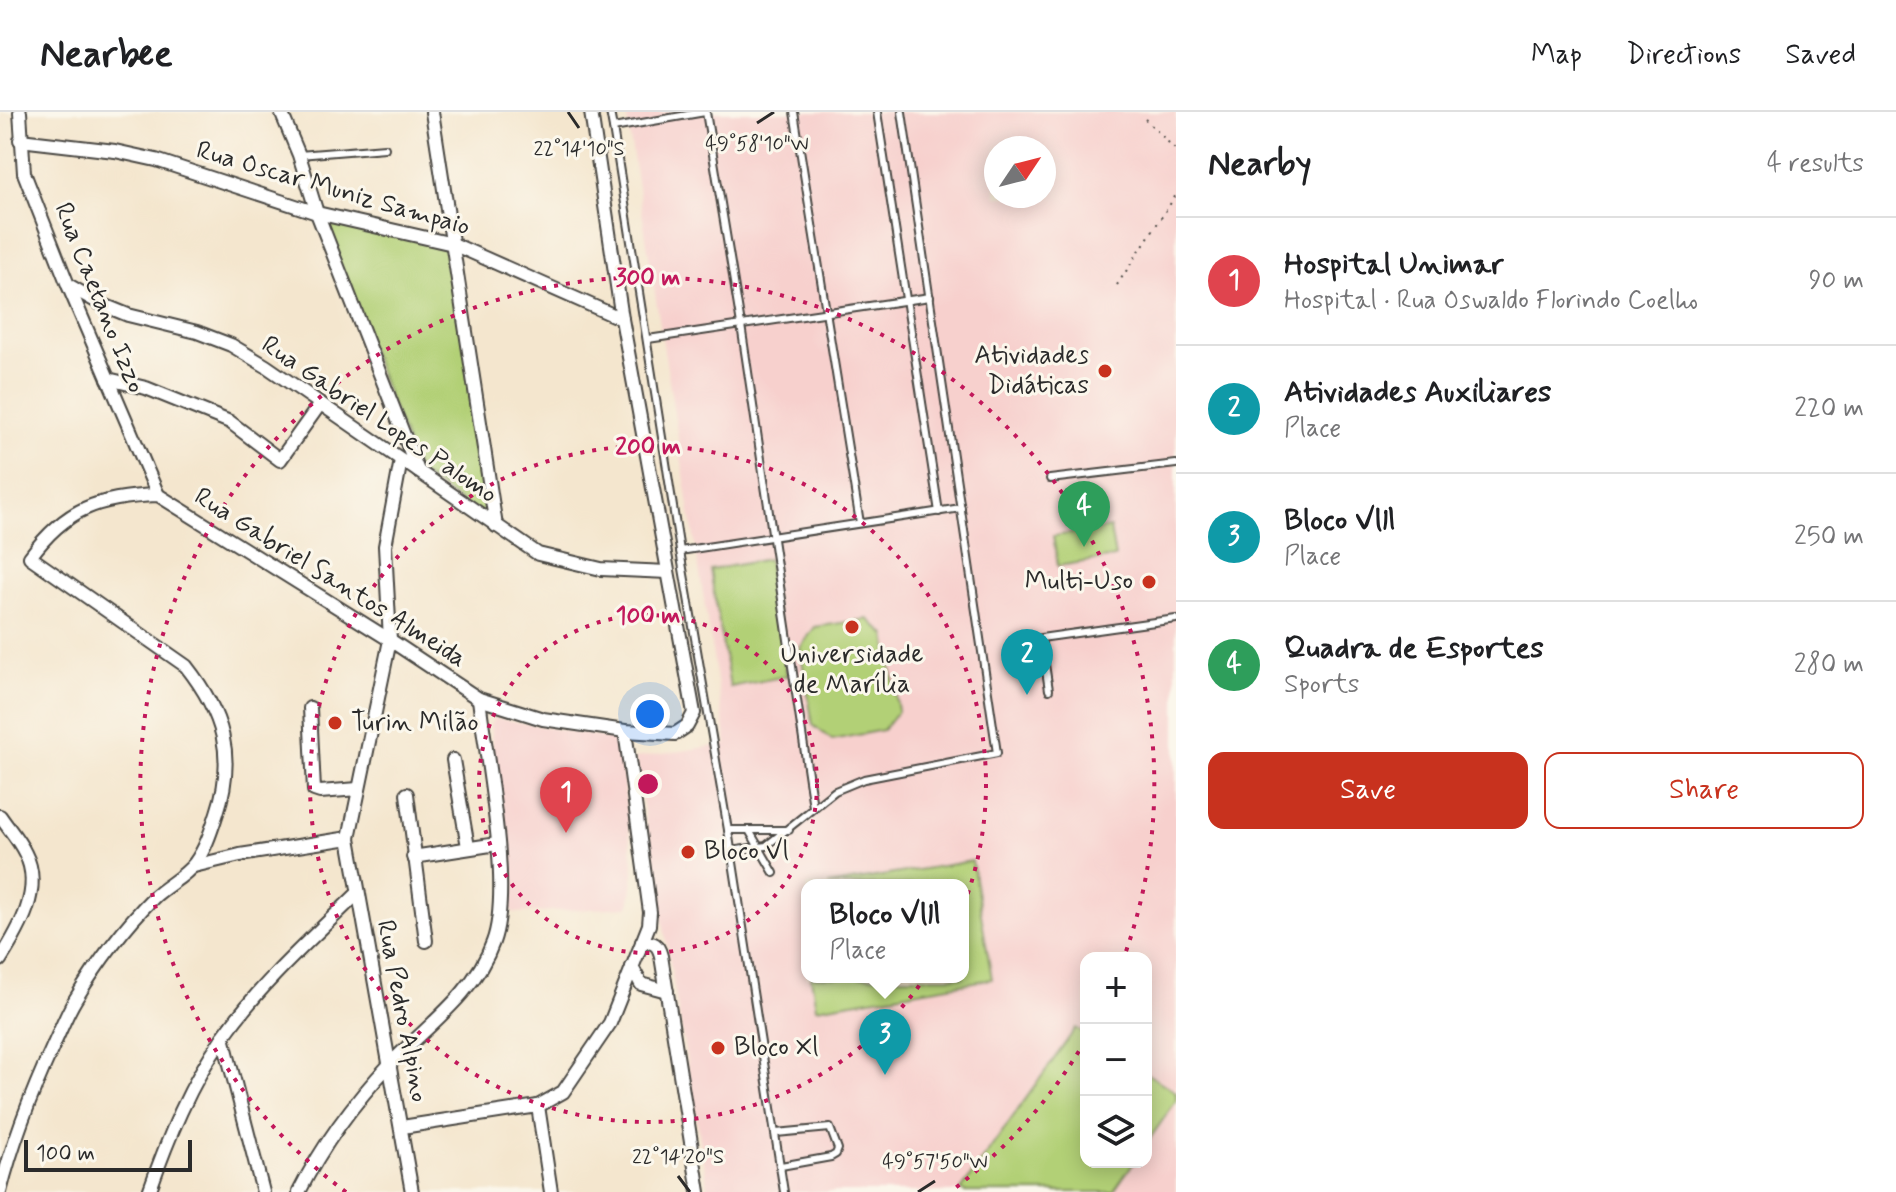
<!DOCTYPE html>
<meta charset="utf-8">
<style>
:root{--surface:#fff;--page:#f2f2f2;--text:#202124;--muted:#757577;--line:#e0e0e0;--accent:#c8321e}
body{margin:0;font-family:Mynerve,sans-serif;background:var(--page);color:var(--text)}
.controls{position:absolute;right:24px;bottom:24px;display:grid;overflow:hidden;border-radius:16px;box-shadow:0 4px 20px #0003}
.controls button{width:72px;height:72px;display:grid;place-items:center;padding:0;border:0;border-bottom:2px solid var(--line);background:var(--surface);color:var(--text);font:40px sans-serif}
.compass{position:absolute;left:984px;top:24px;width:72px;height:72px;border-radius:50%;background:var(--surface);box-shadow:0 4px 20px #0003;rotate:55deg}
.scale{position:absolute;left:24px;bottom:20px;width:168px;box-sizing:border-box;padding-left:8px;border:4px solid #2b2b2b;border-top:0;font-size:22px;line-height:28px;white-space:nowrap;color:#2b2b2b;-webkit-text-stroke:6px #fbf7ec;paint-order:stroke}
.you{position:absolute;left:650px;top:602px;width:28px;height:28px;margin:-20px;border:6px solid #fff;border-radius:50%;background:#1a73e8;box-shadow:0 0 0 12px #1a73e833}
.badge{display:grid;place-items:center;width:52px;height:52px;border-radius:50%;background:var(--accent);color:#fff;font-size:26px;font-weight:700}
.pin{position:absolute;translate:-50% -66px;filter:drop-shadow(0 2px 4px #0008)}
.pin::after{content:'';position:absolute;top:42px;width:28px;height:24px;background:inherit;clip-path:polygon(0 0,100% 0,50% 100%)}
.popup{position:absolute;left:801px;top:767px;width:168px;height:104px;box-sizing:border-box;display:grid;place-content:center;border-radius:16px;background:var(--surface);filter:drop-shadow(0 2px 6px #0005);font-size:26px;white-space:nowrap;color:var(--muted)}
.popup b{font-size:30px;color:var(--text)}
.popup::after{content:'';position:absolute;left:50%;top:100%;margin-left:-16px;border:16px solid transparent;border-top-color:var(--surface)}
.list{margin:0;padding:0;list-style:none}
h2{display:flex;justify-content:space-between;align-items:center;height:104px;margin:0;padding:0 32px;font-size:34px}
h2 small{font-size:26px;font-weight:400;color:var(--muted)}
.list li{display:grid;grid-template-columns:52px 1fr auto;gap:24px;align-items:center;box-sizing:border-box;height:128px;padding:0 32px;border-top:2px solid var(--line)}
.list b{display:block;font-size:30px;white-space:nowrap}
.list p{margin:0;font-size:26px;white-space:nowrap;color:var(--muted)}
.list em{font-size:26px;font-style:normal;color:var(--muted)}
.actions{display:flex;gap:16px;padding:24px 32px}
.actions a{flex:1;padding:18px 0;border:2px solid var(--accent);border-radius:16px;text-align:center;font-size:28px;color:var(--accent)}
.actions .main{background:var(--accent);color:#fff}
.icon{flex:none;width:44px;height:44px;fill:none;stroke:currentColor;stroke-width:2;stroke-linecap:round;stroke-linejoin:round}
.map{position:relative;flex:none;width:1176px;height:1080px;overflow:hidden}
header{display:flex;align-items:center;gap:48px;box-sizing:border-box;height:112px;padding:0 40px;background:var(--surface);border-bottom:2px solid var(--line)}
header strong{font-size:38px}
nav{display:flex;gap:44px;margin-inline-start:auto;font-size:28px}
main{display:flex}
aside{flex:1;background:var(--surface)}
.map>svg:first-child{display:block}
.built{fill:#f7d0cd;fill-rule:evenodd}
.green{fill:#b2d076;stroke:#6e7e50;stroke-width:2}
.lines{fill:none;stroke-linecap:round;stroke-linejoin:round}
.lane-casing{stroke:#494743;stroke-width:10}
.street-casing{stroke:#494743;stroke-width:16}
.path{stroke:#494743;stroke-width:2;stroke-dasharray:2 6;stroke-linecap:butt}
.lane{stroke:#fff;stroke-width:6}
.street{stroke:#fff;stroke-width:12}
.ticks{fill:none;stroke:#2b2b2b;stroke-width:3}
.ring{fill:none;stroke:#c2185b;stroke-width:4;stroke-dasharray:4 8}
.poi-dot{fill:#c8321e;stroke:#fbf7ec;stroke-width:3}
.labels{text-anchor:middle;dominant-baseline:central;stroke-width:6;stroke-linejoin:round;paint-order:stroke}
.street-label{font-size:26px;fill:#2b2b2b;stroke:#fbf7ec}
.poi-label{font-size:26px;fill:#2b2b2b;stroke:#fbf7ec;text-anchor:start}
.ticks-label{font-size:20px;text-anchor:middle;fill:#2b2b2b;stroke:#fbf7ec;stroke-width:6;stroke-linejoin:round;paint-order:stroke}
.centre{fill:#c2185b;stroke:#fbf7ec;stroke-width:4}
.ring-label{font-size:24px;text-anchor:middle;font-weight:bold;fill:#c2185b;stroke:#fbf7ec;stroke-width:6;stroke-linejoin:round;paint-order:stroke}
</style>
<header>
<strong>Nearbee</strong>
<nav><a>Map</a><a>Directions</a><a>Saved</a></nav>
</header>
<main>
<div class="map">
<svg width="1176" height="1080" viewBox="0 0 1176 1080">
<rect width="100%" height="100%" fill="#fbf7ec"/>
<filter id="ink" filterUnits="userSpaceOnUse"><feTurbulence type="fractalNoise" baseFrequency=".0125" numOctaves="2"/><feDisplacementMap in="SourceGraphic" scale="16" xChannelSelector="R" yChannelSelector="G"/><feConvolveMatrix kernelMatrix="1 2 1 2 8 2 1 2 1" color-interpolation-filters="sRGB"/></filter>
<filter id="wash" filterUnits="userSpaceOnUse"><feTurbulence type="fractalNoise" baseFrequency=".006" numOctaves="4" result="noise"/><feDisplacementMap in="SourceGraphic" scale="32" xChannelSelector="R" yChannelSelector="G"/><feGaussianBlur stdDeviation="1.8" result="paint"/><feColorMatrix in="noise" values="0 0 0 0 0 0 0 0 0 0 0 0 0 0 0 0 0 1.4 0 .05"/><feComposite in="paint" operator="in"/></filter>
<g filter="url(#wash)">
<rect width="100%" height="100%" fill="#f4e6ce"/>
<g class="built">
<path d="M626,0h550v1080h-467l-74,-434 92,-14zM996,36h48v48h-48zM807,773h156v92h-156zM1086,846h60v204h-60z"/>
<path d="M495,606l118,21 7,11 14,123 -5,34 -114,6 -9,-8v-46l-16,-135z"/>
</g>
<g class="green">
<path d="M317,101l136,31 43,282 -78,-54z"/>
<path d="M1110,416l5,29 -57,9 -5,-30z"/>
<path d="M768,447l19,117 -57,11 -20,-117z"/>
<path d="M868,507l18,16 12,76 -15,19 -51,10 -19,-15 -13,-77 15,-21z"/>
<path d="M972,749l20,118 -176,29 -5,-31h152v-92h-135z"/>
<path d="M1076,916l10,6v128h48l-21,30h-148l-4,-2z"/>
<path d="M1146,961l30,19v9l-30,43z"/>
</g>
</g>
<g filter="url(#ink)">
<g class="lines">
<defs>
<g id="lane">
<path d="M610,0l3,16 92,-16"/>
<path d="M706,0l35,213 72,482"/>
<path d="M794,0l66,411"/>
<path d="M877,0l62,400"/>
<path d="M613,16l67,423 281,-43"/>
<path d="M299,43l86,-7"/>
<path d="M648,227l282,-42"/>
<path d="M1050,367l126,-15"/>
<path d="M680,439l48,279 56,362"/>
<path d="M1049,578l-8,-52 135,-19"/>
<path d="M728,718h61"/>
<path d="M750,720l24,41"/>
<path d="M730,739l36,-5 69,-55 29,-12 133,-26 -95,-641"/>
<path d="M776,1021l54,-5 8,21 -2,5 -5,3 -50,9"/>
</g>
<g id="street">
<path d="M20,0l4,61 44,112 90,210"/>
<path d="M281,0l18,43 18,58 101,258"/>
<path d="M432,0l64,414"/>
<path d="M20,28l95,11 41,9 161,53 136,31 169,75"/>
<path d="M68,173l33,19 27,11 69,17 34,13 35,21 272,188 63,15 67,3"/>
<path d="M108,267l38,9 84,34 50,38 40,-56"/>
<path d="M401,348l-16,86 5,94 -41,198 63,354"/>
<path d="M310,596l4,82 6,2 38,-3"/>
<path d="M453,648l15,87"/>
<path d="M407,682l19,147"/>
<path d="M0,704c8,12 19,24 25,37 19,36 -6,77 -25,107"/>
<path d="M413,745l84,-13"/>
<path d="M194,754l46,-11 109,-17"/>
<path d="M642,830c12,0 16,2 19,14l38,236"/>
<path d="M632,855l9,17 26,7"/>
<path d="M223,925l40,155"/>
<path d="M538,994l13,86"/>
<path d="M402,1015l136,-21 25,-14 47,-69 39,-98 1,-13 -25,-181"/>
<path d="M0,1080c13,-52 32,-100 54,-148 7,-15 13,-31 21,-44 23,-38 47,-71 78,-102 12,-12 32,-21 42,-35 11,-15 16,-32 22,-50 19,-57 6,-100 -31,-147l-156,-109c36,-49 69,-60 128,-62l232,145 89,59 64,20 82,12 50,3 12,-8 7,-13 -72,-394 -31,-207"/>
<path d="M149,1080c19,-54 41,-108 74,-155 38,-54 88,-98 135,-144"/>
<path d="M299,1080c24,-48 55,-90 92,-129 36,-37 84,-70 102,-121 20,-54 -7,-183 -14,-243"/>
</g>
</defs>
<use href="#lane" class="lane-casing"/>
<use href="#street" class="street-casing"/>
<g class="path">
<path d="M1145,7l31,31"/>
<path d="M1117,173l59,-90"/>
</g>
<use href="#lane" class="lane"/>
<use href="#street" class="street"/>
</g>
</g>
<path class="ticks" d="M568,0l11,16M757,11l17,-11M678,1064l12,16M918,1080l17,-11"/>
<g class="ring">
<circle cx="648" cy="672" r="169"/>
<circle cx="648" cy="672" r="338"/>
<path d="M1085 929A507 507 0 0 1 950 1080M346 1080A507 507 0 1 1 1124 845"/>
</g>
<g class="poi-dot">
<circle cx="1105" cy="259" r="8"/>
<circle cx="1149" cy="470" r="8"/>
<circle cx="852" cy="515" r="8"/>
<circle cx="335" cy="611" r="8"/>
<circle cx="688" cy="740" r="8"/>
<circle cx="718" cy="936" r="8"/>
</g>
<g class="labels">
<g class="street-label">
<text transform="translate(333 77) rotate(16)">Rua Oscar Muniz Sampaio</text>
<text transform="translate(99 186) rotate(68)">Rua Caetano Izzo</text>
<text transform="translate(379 308) rotate(34)">Rua Gabriel Lopes Palomo</text>
<text transform="translate(330 466) rotate(32)">Rua Gabriel Santos Almeida</text>
<text transform="translate(402 899) rotate(79)">Rua Pedro Alpino</text>
</g>
<g class="poi-label">
<text x="1089" y="244" text-anchor="end">Atividades<tspan x="1089" dy="30">Didáticas</tspan></text>
<text x="1133" y="470" text-anchor="end">Multi-Uso</text>
<text x="852" y="543" text-anchor="middle">Universidade<tspan x="852" dy="30">de Marília</tspan></text>
<text x="351" y="611">Turin Milão</text>
<text x="704" y="740">Bloco Vl</text>
<text x="734" y="936">Bloco Xl</text>
</g>
</g>
<g class="ticks-label">
<text x="757" y="38">49°58'10"W</text>
<text x="579" y="43">22°14'10"S</text>
<text x="678" y="1051">22°14'20"S</text>
<text x="935" y="1056">49°57'50"W</text>
</g>
<circle cx="648" cy="672" r="12" class="centre"/>
<g class="ring-label">
<text x="648" y="173">300 m</text>
<text x="648" y="342">200 m</text>
<text x="648" y="511">100 m</text>
</g>
</svg>
<div class="controls">
<button>+</button>
<button>−</button>
<button><svg class="icon" aria-label="layers" viewBox="0 0 24 24"><path d="M12 4l9 5-9 5-9-5zM3 14l9 5 9-5"/></svg></button>
</div>
<svg class="compass" viewBox="-18 -18 36 36"><path d="M0-13l5 13h-10z" fill="#e53935"/><path d="M0 13l5-13h-10z" fill="#757577"/></svg>
<div class="scale">100 m</div>
<div class="you"></div>
<div class="pin badge" style="left:566px;top:721px;background:#e0444e">1</div>
<div class="pin badge" style="left:1027px;top:583px;background:#0f9aa8">2</div>
<div class="pin badge" style="left:885px;top:963px;background:#0f9aa8">3</div>
<div class="popup"><b>Bloco Vlll</b>Place</div>
<div class="pin badge" style="left:1084px;top:435px;background:#2e9e5b">4</div>
</div>
<aside>
<h2>Nearby<small>4 results</small></h2>
<ul class="list">
<li><span class="badge" style="background:#e0444e">1</span><div><b>Hospital Unimar</b><p>Hospital · Rua Oswaldo Florindo Coelho</p></div><em>90 m</em></li>
<li><span class="badge" style="background:#0f9aa8">2</span><div><b>Atividades Auxiliares</b><p>Place</p></div><em>220 m</em></li>
<li><span class="badge" style="background:#0f9aa8">3</span><div><b>Bloco Vlll</b><p>Place</p></div><em>250 m</em></li>
<li><span class="badge" style="background:#2e9e5b">4</span><div><b>Quadra de Esportes</b><p>Sports</p></div><em>280 m</em></li>
</ul>
<div class="actions"><a class="main">Save</a><a>Share</a></div>
</aside>
</main>
